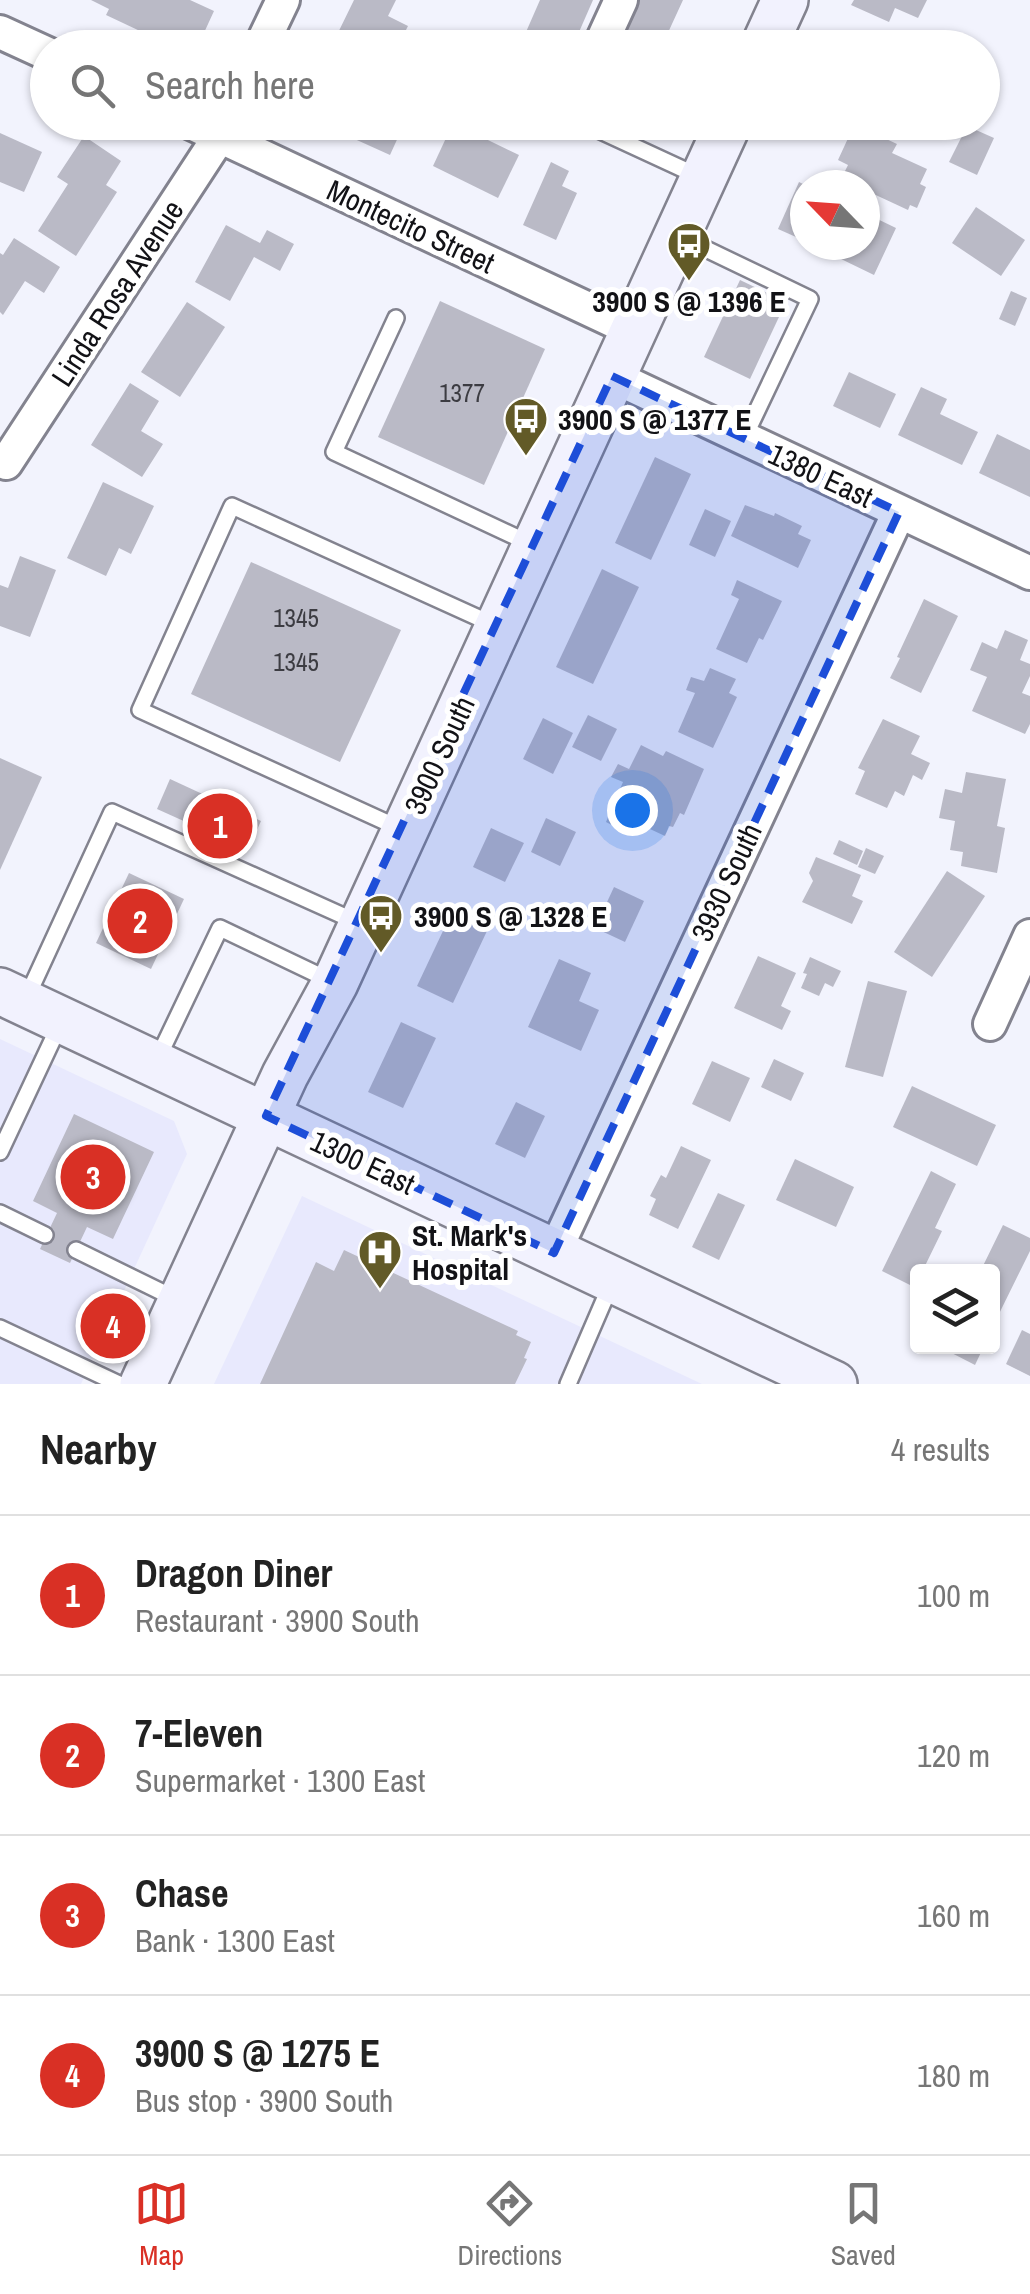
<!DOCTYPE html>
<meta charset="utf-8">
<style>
:root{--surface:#fff;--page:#f6f6f6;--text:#222;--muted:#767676;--line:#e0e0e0;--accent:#d93025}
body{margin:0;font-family:"Archivo Narrow",sans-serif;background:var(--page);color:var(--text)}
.controls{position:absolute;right:30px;bottom:30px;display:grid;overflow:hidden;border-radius:10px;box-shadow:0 2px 8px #0004}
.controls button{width:90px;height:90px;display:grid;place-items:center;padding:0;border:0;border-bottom:2px solid var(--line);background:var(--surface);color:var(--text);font:50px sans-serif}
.compass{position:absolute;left:790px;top:170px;width:90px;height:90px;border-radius:50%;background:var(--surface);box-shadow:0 2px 8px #0004;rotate:295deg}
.you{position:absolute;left:632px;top:810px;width:35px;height:35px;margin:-25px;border:8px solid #fff;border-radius:50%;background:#1a73e8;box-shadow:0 0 0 15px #1a73e833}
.badge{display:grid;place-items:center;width:65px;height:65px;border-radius:50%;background:var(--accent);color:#fff;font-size:32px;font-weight:700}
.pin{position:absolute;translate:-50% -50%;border:5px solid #fff;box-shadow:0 2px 10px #0006}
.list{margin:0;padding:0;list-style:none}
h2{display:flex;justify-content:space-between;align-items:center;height:130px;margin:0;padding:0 40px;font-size:42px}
h2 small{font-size:32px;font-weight:400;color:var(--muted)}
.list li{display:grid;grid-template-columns:65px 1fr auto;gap:30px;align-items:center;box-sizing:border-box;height:160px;padding:0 40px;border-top:2px solid var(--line)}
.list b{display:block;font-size:38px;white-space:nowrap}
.list p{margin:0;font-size:32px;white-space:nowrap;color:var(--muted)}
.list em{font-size:32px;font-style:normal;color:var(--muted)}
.icon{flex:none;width:55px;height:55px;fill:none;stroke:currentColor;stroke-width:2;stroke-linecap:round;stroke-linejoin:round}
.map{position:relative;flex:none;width:1030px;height:1384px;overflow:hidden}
.search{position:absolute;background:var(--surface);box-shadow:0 2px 8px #0004;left:30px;right:30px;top:30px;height:110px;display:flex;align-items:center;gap:25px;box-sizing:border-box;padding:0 35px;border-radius:55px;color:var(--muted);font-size:38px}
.sheet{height:770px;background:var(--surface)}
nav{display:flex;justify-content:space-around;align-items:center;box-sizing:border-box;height:140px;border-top:2px solid var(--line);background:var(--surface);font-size:28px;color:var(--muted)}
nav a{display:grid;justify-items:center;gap:5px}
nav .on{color:var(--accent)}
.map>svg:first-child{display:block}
.built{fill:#e8e9fd}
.building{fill:#babac6}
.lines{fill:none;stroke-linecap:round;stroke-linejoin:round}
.service-casing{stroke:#83838f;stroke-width:20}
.minor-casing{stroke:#83838f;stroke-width:38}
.secondary-casing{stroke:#83838f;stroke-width:50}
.service{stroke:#fff;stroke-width:15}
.minor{stroke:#fff;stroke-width:32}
.secondary{stroke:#f2f2fe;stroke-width:45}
.marked{fill:#1d4ed8;fill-opacity:0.2;stroke:#1d4ed8;stroke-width:8;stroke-dasharray:20 12;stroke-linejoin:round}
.labels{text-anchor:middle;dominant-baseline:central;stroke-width:10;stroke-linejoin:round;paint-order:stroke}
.number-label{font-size:25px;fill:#3c3c42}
.street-label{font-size:30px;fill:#121216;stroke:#fff}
.poi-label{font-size:30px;font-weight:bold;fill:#121216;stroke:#fff;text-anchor:start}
</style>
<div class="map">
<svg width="1030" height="1384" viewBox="0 0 1030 1384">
<rect width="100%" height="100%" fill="#f2f3fd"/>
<g class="built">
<path d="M0,1039l174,82 13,33 -106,230h-81z"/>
<path d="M302,1196l400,188h-488z"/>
</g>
<g class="building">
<path d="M91,0h99l24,11 -17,37h-21l-70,-33 3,-6z"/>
<path d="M354,0h42l-8,16 20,10 -11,22h-55l-9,-5z"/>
<path d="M540,0h53l-21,48h-53z"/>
<path d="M637,0h46l-17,37 6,2 -4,9h-53z"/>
<path d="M854,0h73l-9,18 -23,-10 -6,14 -38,-17z"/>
<path d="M317,122h88l-15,33z"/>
<path d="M453,123l66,32 -21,43 -65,-32z"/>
<path d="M967,126l27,12 -17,37 -28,-13z"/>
<path d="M865,129l32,15 -5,9 35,16 -7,15 6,3 -9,21 -7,-3 -2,5 -43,-20v-5h-11l-13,-6 7,-14 -10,-5 12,-26 10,5z"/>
<path d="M0,133l42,19 -18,40 -24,-10z"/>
<path d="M84,136l37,25 -15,24 11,7 -41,64 -38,-25 30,-47 -11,-7z"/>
<path d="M551,162l18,9 -7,15 15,7 -21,47 -33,-15z"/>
<path d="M799,182l6,3v56l-27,-12z"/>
<path d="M976,207l49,33 -24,36 -49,-33z"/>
<path d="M865,213l31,15 -22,47 -33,-16 7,-14h17z"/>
<path d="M226,225l34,18 7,-13 27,14 -14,27 -26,-14 -24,44 -35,-19z"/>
<path d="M14,238l46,29 -16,26 -19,-12 -22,34 -3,-3v-59l3,2z"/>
<path d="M740,280l46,22 -36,77 -46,-22z"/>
<path d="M1011,291l16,7 -12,28 -16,-7z"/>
<path d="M440,301l105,48 -61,136 -106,-48z"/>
<path d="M187,302l38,25 -45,70 -39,-25z"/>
<path d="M849,372l47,22 -16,34 -47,-22z"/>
<path d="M130,383l29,18 -18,30 22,13 -21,33 -51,-32z"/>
<path d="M921,387l26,12 -7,15 38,18 -16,33 -64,-30z"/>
<path d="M997,434l33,16v47l-51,-24z"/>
<path d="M655,457l36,17 -40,86 -36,-17z"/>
<path d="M103,482l51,24 -23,48 -12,-6 -13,28 -39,-18z"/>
<path d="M745,505l29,11 1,-3 27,13 -4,8 13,6 -13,28 -67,-32z"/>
<path d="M705,509l26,12 -16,36 -26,-12z"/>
<path d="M20,556l36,14 -26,67 -30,-11v-41l8,3z"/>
<path d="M251,562l150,68 -61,132 -149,-68z"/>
<path d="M602,569l37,18 -46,97 -37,-17z"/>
<path d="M737,580l45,21 -19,39 -4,-2 -12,25 -31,-14 23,-50 -8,-4z"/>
<path d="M924,599l34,17 -37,77 -31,-15 10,-20 -3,-1z"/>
<path d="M1005,630l23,10 -8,20 10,4v12l-8,17 8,3v28l-5,10 -53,-23 15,-34 -17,-7 12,-28 15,7z"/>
<path d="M710,668l26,11 -7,14 8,4 -24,51 -35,-16 17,-39 -9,-3 5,-13 13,4z"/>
<path d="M588,715l29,14 -16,32 -29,-14z"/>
<path d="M543,718l30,15 -20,41 -30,-15z"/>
<path d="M883,719l37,17 -9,18 19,9 -8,17 -9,-5 -9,21 -9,-5 -8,17 -32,-14 10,-23 -7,-3z"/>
<path d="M641,745l22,11 3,-5 38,18 -20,46 -4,-2 -7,14 -4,-1 -4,10 -28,-13 -6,12 -25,-13 17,-40 -12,-5 7,-13 11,5z"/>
<path d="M0,758l42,19 -42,93z"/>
<path d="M966,772l40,7 -9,47 8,2 -8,45 -36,-7 2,-14 -13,-2 5,-29 -16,-3 6,-29 17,4z"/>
<path d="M170,779l91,42 -13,29 -91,-41z"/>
<path d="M546,818l30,14 -16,34 -29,-14z"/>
<path d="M491,828l33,15 -19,39 -32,-15z"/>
<path d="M839,840l24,11 -6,14 -24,-11z"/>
<path d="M866,848l18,8 -9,18 -17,-7z"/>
<path d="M816,857l45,18 -9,21 11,5 -11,23 -50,-22 11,-21 -4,-8z"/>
<path d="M947,871l38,25 -53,81 -38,-25z"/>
<path d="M129,873l55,26 -33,70 -55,-26z"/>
<path d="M614,887l30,14 -19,41 -30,-14z"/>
<path d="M451,914l36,17 -34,72 -36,-17z"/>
<path d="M758,956l38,17 -15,33 10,5 -9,19 -48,-22z"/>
<path d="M810,957l31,14 -8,16 -8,-4 -6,13 -18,-8 6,-14 -4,-1z"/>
<path d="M559,959l32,14 -12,28 20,9 -18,41 -53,-24z"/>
<path d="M868,981l39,10 -24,86 -38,-10z"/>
<path d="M401,1022l35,16 -33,70 -35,-16z"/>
<path d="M774,1059l30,14 -13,28 -30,-14z"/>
<path d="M712,1061l38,17 -20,44 -38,-18z"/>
<path d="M912,1086l84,39 -19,41 -84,-39z"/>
<path d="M516,1102l29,14 -20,42 -30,-14z"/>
<path d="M74,1114l80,38 -41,87 -26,-12 -17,36 -30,-14 17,-36 -24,-12z"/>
<path d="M681,1146l30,14 -33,69 -29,-14 7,-16 -6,-3 11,-21 5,3z"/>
<path d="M795,1159l59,28 -18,40 -60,-27z"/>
<path d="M931,1171l25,13 -21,44 7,3 -20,41h-4v8l-4,7 -32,-16z"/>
<path d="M718,1193l27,12 -26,55 -27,-13z"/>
<path d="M1003,1225l27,13v13l-38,77v-56h-12z"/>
<path d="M344,1250l174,81 -2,4 15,7 -7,16 3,1 -12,25h-255l56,-122 18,9z"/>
<path d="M1022,1330l8,4v42l-24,-12z"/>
<path d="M938,1346h46l-9,19z"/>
</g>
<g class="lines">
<defs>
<g id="service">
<path d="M581,122l119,55"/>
<path d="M681,237l129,62 -66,139"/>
<path d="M396,318l-62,134 197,92"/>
<path d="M401,829l-261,-119 92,-204 260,118"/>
<path d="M26,999l86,-187 247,111"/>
<path d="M157,1060l63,-132 113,54"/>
<path d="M0,1152l60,-128"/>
<path d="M0,1213l45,22"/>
<path d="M76,1250l100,49"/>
<path d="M0,1328l119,56"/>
<path d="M568,1384l44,-102"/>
</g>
<g id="minor">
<path d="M0,32l48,22"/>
<path d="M260,48l23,-48"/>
<path d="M599,48l22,-48"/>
<path d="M189,122l444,208"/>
<path d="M612,376l418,197"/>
<path d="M0,460l6,3 213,-326 6,-15"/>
<path d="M990,1024l40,-88"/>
<path d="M554,1253l345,-741"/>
</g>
<g id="secondary">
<path d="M763,48l22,-48"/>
<path d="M0,991l834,393"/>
<path d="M143,1384l142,-309 50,-92 394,-861"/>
</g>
</defs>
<use href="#service" class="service-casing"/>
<use href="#minor" class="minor-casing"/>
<use href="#secondary" class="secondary-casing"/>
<use href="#service" class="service"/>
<use href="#minor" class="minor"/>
<use href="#secondary" class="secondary"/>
</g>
<path class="marked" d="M612,376l287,136 -345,741 -288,-137z"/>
<defs>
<symbol id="bus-pin" viewBox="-11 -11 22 30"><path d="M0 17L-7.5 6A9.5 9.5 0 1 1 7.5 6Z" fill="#625a27" stroke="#fff"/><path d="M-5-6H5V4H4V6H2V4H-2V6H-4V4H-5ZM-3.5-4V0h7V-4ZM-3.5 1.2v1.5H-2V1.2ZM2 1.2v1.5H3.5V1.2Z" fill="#fff"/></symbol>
<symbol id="hospital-pin" viewBox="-11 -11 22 30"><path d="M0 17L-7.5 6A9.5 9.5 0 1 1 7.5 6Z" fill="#625a27" stroke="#fff"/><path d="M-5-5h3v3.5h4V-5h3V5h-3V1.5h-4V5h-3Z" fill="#fff"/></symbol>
</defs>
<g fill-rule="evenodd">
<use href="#bus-pin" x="664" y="219" width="50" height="68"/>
<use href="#bus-pin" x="501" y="394" width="50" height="68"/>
<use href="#bus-pin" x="356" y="891" width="50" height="68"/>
<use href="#hospital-pin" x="355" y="1227" width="50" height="68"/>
</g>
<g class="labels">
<g class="number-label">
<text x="462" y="393">1377</text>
<text x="296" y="618">1345</text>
<text x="296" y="662">1345</text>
</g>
<g class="street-label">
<text transform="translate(411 226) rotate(25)">Montecito Street</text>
<text transform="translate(117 293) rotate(-57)">Linda Rosa Avenue</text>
<text transform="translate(821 475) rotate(25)">1380 East</text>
<text transform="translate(439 755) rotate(-65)">3900 South</text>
<text transform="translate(726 882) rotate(-65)">3930 South</text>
<text transform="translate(363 1162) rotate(25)">1300 East</text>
</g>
<g class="poi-label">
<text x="689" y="301" text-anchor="middle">3900 S @ 1396 E</text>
<text x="558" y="419">3900 S @ 1377 E</text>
<text x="414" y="916">3900 S @ 1328 E</text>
<text x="412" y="1235">St. Mark's<tspan x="412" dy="34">Hospital</tspan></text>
</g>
</g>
</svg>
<div class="controls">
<button><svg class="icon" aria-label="layers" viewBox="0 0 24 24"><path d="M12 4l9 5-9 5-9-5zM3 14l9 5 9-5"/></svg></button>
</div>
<svg class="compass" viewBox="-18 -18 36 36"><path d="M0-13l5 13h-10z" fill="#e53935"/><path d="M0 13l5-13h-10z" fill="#767676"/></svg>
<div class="you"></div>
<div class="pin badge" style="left:220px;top:826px">1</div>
<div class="pin badge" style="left:140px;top:921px">2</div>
<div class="pin badge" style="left:93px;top:1177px">3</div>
<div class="pin badge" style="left:113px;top:1326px">4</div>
<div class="search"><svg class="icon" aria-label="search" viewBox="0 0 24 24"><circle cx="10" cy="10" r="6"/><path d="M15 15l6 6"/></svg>Search here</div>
</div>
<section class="sheet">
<h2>Nearby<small>4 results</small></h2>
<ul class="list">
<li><span class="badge">1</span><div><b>Dragon Diner</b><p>Restaurant · 3900 South</p></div><em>100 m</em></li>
<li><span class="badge">2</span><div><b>7-Eleven</b><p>Supermarket · 1300 East</p></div><em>120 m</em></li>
<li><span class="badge">3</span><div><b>Chase</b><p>Bank · 1300 East</p></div><em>160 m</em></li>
<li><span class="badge">4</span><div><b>3900 S @ 1275 E</b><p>Bus stop · 3900 South</p></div><em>180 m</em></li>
</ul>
</section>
<nav>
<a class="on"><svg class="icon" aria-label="map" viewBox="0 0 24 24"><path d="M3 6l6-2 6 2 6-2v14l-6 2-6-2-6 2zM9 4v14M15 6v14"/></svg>Map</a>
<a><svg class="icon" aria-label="directions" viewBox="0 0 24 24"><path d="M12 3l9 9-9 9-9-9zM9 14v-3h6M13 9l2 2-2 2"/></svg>Directions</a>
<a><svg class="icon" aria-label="saved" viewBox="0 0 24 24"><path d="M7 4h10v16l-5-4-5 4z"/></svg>Saved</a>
</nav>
